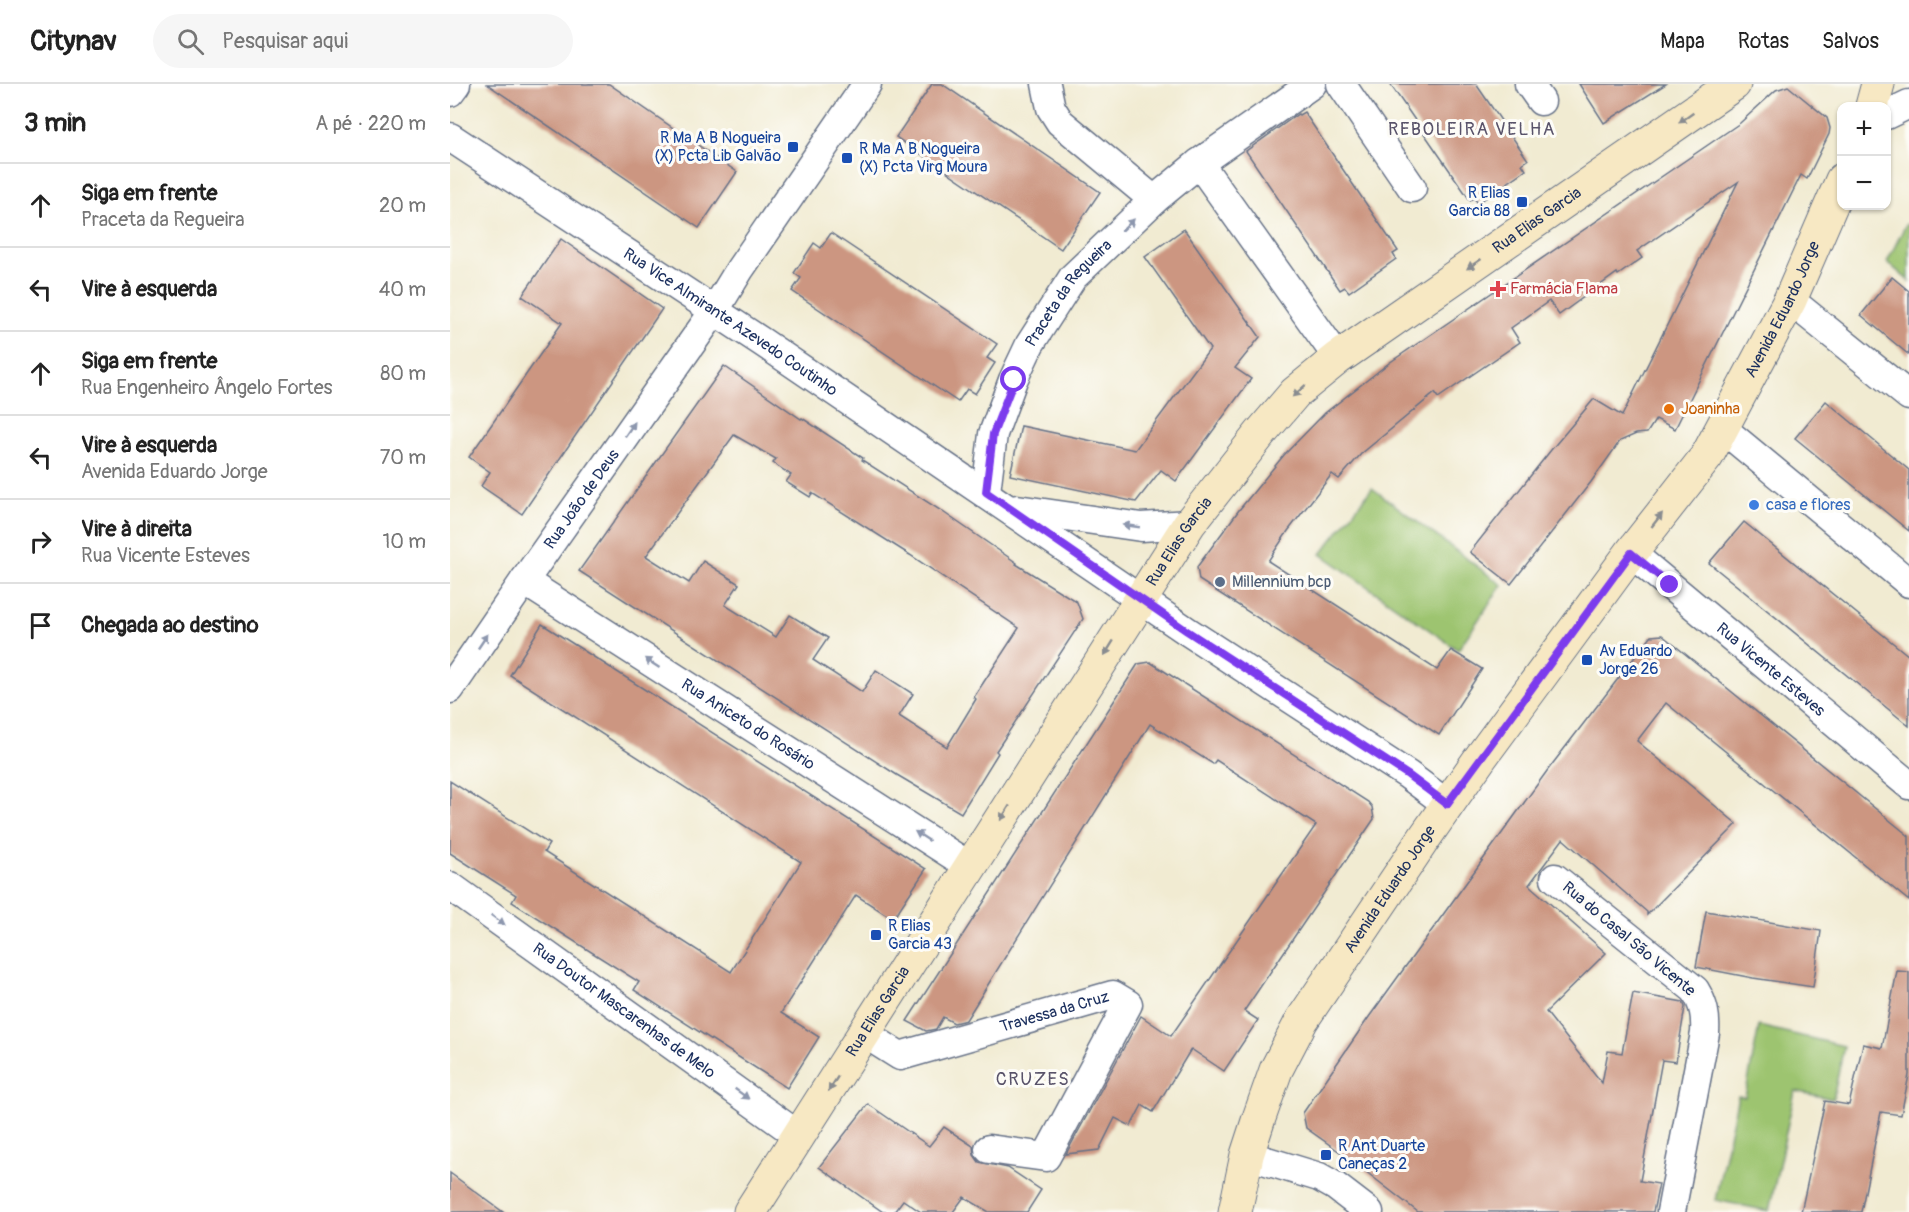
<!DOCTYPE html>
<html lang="pt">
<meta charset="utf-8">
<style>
:root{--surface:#fff;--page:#f6f6f6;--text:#222;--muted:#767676;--line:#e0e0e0}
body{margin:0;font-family:Pangolin,sans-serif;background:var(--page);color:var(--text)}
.controls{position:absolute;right:18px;top:18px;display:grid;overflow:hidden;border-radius:12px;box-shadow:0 2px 4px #0004}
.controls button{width:54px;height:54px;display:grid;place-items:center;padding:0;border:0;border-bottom:2px solid var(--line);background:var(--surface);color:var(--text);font:30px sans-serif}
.stop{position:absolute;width:18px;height:18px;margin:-14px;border:4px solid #7c3aed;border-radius:50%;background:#fff}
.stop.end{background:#7c3aed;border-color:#fff;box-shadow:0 2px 6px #0008}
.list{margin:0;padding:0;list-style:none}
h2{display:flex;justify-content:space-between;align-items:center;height:78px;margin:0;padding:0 24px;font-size:26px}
h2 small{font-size:20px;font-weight:400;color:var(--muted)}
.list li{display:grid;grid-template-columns:39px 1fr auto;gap:18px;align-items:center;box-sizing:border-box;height:84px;padding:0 24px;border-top:2px solid var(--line)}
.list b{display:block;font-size:22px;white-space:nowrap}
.list p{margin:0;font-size:20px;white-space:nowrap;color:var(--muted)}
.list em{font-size:20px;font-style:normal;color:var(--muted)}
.icon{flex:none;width:33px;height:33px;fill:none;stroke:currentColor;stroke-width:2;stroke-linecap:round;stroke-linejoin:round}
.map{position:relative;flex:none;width:1459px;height:1128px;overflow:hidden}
header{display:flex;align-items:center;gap:36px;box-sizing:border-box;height:84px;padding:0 30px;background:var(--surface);border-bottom:2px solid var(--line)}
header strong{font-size:28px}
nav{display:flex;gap:33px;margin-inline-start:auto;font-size:21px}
.search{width:420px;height:54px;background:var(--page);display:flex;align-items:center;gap:15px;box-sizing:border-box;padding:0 21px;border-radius:33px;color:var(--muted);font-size:22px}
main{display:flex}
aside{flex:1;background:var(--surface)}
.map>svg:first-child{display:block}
.green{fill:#9dc470;stroke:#5c7a67;stroke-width:1.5}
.building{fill:#cc9681;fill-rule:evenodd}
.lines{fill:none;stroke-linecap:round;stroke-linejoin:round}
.street-casing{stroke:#667187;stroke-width:31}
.secondary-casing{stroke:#667187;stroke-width:35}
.street{stroke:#fff;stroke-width:28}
.secondary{stroke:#f7e8c3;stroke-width:33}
.oneway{fill:#898c90}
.oneway2{fill:#8d97ae}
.route{stroke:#7c3aed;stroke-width:8}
.transit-dot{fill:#1a4fb4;stroke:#fdfcf7;stroke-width:2}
.health-dot{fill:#e0444e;stroke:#fdfcf7;stroke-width:2}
.food-dot{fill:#e8710a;stroke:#fdfcf7;stroke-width:2}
.shop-dot{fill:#3f7fe0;stroke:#fdfcf7;stroke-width:2}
.service-dot{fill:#5c6f8a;stroke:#fdfcf7;stroke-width:2}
.labels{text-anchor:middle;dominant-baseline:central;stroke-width:6;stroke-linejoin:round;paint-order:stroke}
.transit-label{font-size:16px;fill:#164399;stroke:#fdfcf7;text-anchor:start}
.street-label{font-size:16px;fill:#1b2f5e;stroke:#fdfcf7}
.health-label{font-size:16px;fill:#be3a42;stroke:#fdfcf7;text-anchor:start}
.food-label{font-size:16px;fill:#c56008;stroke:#fdfcf7;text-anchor:start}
.shop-label{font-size:16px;fill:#366cbe;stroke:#fdfcf7;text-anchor:start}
.service-label{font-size:16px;fill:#4e5e75;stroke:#fdfcf7;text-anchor:start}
.neighbourhood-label{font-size:18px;letter-spacing:1.5px;fill:#59536a;stroke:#fdfcf7}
</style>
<header>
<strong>Citynav</strong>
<div class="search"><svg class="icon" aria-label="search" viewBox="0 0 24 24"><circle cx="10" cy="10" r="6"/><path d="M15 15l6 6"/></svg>Pesquisar aqui</div>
<nav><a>Mapa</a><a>Rotas</a><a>Salvos</a></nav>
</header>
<main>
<aside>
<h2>3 min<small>A pé · 220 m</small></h2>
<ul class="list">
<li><svg class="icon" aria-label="ahead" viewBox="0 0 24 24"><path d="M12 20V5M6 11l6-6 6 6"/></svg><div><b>Siga em frente</b><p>Praceta da Regueira</p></div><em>20 m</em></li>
<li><svg class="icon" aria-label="left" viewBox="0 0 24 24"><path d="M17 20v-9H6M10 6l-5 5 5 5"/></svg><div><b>Vire à esquerda</b></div><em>40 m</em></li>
<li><svg class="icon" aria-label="ahead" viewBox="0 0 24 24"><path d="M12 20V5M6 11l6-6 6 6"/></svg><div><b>Siga em frente</b><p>Rua Engenheiro Ângelo Fortes</p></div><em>80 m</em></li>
<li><svg class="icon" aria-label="left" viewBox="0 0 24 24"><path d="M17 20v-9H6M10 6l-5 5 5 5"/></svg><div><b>Vire à esquerda</b><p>Avenida Eduardo Jorge</p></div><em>70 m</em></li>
<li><svg class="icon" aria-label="right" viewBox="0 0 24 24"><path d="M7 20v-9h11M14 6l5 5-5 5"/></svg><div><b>Vire à direita</b><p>Rua Vicente Esteves</p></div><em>10 m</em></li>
<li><svg class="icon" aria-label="arrive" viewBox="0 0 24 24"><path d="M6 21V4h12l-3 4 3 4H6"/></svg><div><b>Chegada ao destino</b></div></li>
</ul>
</aside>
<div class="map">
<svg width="1459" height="1128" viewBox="0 0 1459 1128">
<rect width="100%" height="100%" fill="#fdfcf7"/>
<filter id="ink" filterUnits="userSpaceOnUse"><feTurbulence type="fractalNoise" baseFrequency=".0167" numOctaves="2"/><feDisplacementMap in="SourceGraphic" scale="12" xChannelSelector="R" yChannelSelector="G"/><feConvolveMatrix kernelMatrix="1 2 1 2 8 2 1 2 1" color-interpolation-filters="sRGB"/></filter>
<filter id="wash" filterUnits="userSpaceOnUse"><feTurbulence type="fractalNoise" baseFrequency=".008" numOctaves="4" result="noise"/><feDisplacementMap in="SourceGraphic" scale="24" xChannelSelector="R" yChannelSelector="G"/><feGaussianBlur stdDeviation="1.35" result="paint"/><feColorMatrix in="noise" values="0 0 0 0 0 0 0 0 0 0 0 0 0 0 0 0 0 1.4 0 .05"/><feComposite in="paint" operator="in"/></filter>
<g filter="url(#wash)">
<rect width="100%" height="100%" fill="#f1ebd2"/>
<g class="green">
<path d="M1456,140l3,2v55l-22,-19z"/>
<path d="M922,404l130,97 -44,65 -137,-96z"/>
<path d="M1309,942l85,20 -11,53 -38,-8 -26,120 -54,-11 23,-104 7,1z"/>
</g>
<g id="blocks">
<g class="building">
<path d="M37,0h122l128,88 -38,56z"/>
<path d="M482,0h10l158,108 -39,57 -165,-112z"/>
<path d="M940,0h86l52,76 -6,4 4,6 -48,33 -4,-5 -4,2z"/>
<path d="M1129,0h87l-62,39z"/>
<path d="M1338,2l39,32 3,10 -1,6 -22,45 -6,-4 -126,254 -19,-10 -9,14 -11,1 -16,7 -29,41 -80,102 -41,-32 81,-102 43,-51 28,17 116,-234 -101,69 5,7 -24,17 -1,-2 -58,42 -10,-14 -38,27 9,14 -82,56 -3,-5 -74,61 -22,25 -7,-5 -44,57 -20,30 169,109 14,-20 31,19 -43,66 -240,-155 -2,-13 42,-57 45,-55 41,-42 64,-50 351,-240 36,-33z"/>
<path d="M854,28l94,139 -5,3 3,5 -47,33 -4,-5 -5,3 -94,-139 52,-37 1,1z"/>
<path d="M734,145l76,108 -25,31 16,11 -75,102 -15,-11 -25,32 -126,-27 11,-49 114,24 75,-101 -65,-92z"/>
<path d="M381,149l166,111 -10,14 8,5 -20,31 -8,-5 -9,13 -166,-111 9,-13 -7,-5 20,-30 7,5z"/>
<path d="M111,155l101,70 -140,205 -41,-28 9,-14 -21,-15 93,-134 -40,-27z"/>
<path d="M1442,193l17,14v64l-48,-40z"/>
<path d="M274,282l77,53 1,-1 61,40 -1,2 78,50 77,53 -1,1 61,38 6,17 -87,132 2,2 -37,60 -64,-38 -318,-204zM284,351l42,24 -3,4 18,12 -5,7 24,15 2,-4 98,62 109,73 -45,69 2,2 -29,48 -48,-31 14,-22 -37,-24 -14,22 -49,-32 15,-22 -38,-23 -14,22 -51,-32 14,-21 -36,-23 -14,22 -43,-27z"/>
<path d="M1376,317l83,69v61l-114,-93z"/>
<path d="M1294,438l165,134v70l-200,-163z"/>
<path d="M92,540l384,245 -33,50 -37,-24 -75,118 38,24 -32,51 -153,-98 5,-8 -127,-80 4,-7 -66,-42v-72l99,63 -5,8 187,120 70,-110 -291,-187z"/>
<path d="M1212,551l247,201v65l-243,-198 -29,38 100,83 -90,91v-3l-84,-73 -34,46 77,68 -60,59 56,71 6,-32 14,2 11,-60 50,9 2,5 -9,55 -14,-2 -22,121 19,3 -6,28h-235l-71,-55 -41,-29 -3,-15 66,-96 178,-246 104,-135z"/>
<path d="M700,578l218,140 4,5 2,12 -130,192 14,9 -34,51 -33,-22 -38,63 -11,-7 -11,21 -16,-8 -16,32 -33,4 75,-138 30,20 145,-211 -100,-65 -3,4 -63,-40 -184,296 -12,3 -11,-6 -7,12 -10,2 -19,-10 231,-357z"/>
<path d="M1256,827l115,20 -8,56 -60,-9 -57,-11z"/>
<path d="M1447,887l12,1v103l-8,40 -20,-3 -20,100h-60l24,-111 24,4 14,-61 19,4z"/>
<path d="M418,1020l61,42 15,-19 29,19 1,9 5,7 29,6 33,22 -14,22h-38l-25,-15 -11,15h-32l-18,-12 -9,12h-11l-64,-45z"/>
<path d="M0,1089l53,39h-53z"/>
</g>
</g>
</g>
<g filter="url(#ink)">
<use href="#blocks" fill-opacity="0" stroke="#667187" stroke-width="1.5"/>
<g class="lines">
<defs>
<g id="street">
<path d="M596,0l5,24 9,14 94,78"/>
<path d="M891,0l71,104"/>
<path d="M1079,0l12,17"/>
<path d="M0,8l6,-8"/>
<path d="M1436,31l23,-11"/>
<path id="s1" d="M0,53l312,205 425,289 221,144 39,29"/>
<path d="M749,79l139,195"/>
<path d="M1340,216l119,96"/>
<path d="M1273,345l186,154"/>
<path id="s2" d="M536,408l7,-58 20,-54 17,-36 43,-67 81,-77 45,-37 113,-79"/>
<path d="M567,425l124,18 48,-3"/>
<path id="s3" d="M1181,469l278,232"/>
<path id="s4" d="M74,497l447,286"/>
<path id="s5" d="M0,605l74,-108 191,-271 25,-41 127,-185"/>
<path d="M1105,794l140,112c9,15 11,26 10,43l-34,179"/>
<path id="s6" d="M0,802l349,250"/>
<path id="s7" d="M415,950l35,22 213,-61 15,9 -82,153 -57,-8"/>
<path d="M797,1071l72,22 16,9 34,26"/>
</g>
<g id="secondary">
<path d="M1422,22l6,-22"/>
<path id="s8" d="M300,1128l439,-688 71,-90 35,-41 43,-35 396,-274"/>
<path id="s9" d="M785,1128l12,-57 12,-37 17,-48 26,-50 123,-183 56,-80 150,-204 76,-97 83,-156 52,-120"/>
</g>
</defs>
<use href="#street" class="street-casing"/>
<use href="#secondary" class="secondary-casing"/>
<use href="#street" class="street"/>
<use href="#secondary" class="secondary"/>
</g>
<defs><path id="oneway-solid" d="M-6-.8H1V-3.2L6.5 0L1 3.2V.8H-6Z" transform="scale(1.5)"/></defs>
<g class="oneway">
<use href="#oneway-solid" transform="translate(1236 34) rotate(145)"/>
<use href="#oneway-solid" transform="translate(1024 180) rotate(146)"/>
<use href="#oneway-solid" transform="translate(849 307) rotate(138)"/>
<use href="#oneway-solid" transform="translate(1207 436) rotate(-52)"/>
<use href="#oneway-solid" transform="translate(659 564) rotate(122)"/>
<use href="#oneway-solid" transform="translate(555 729) rotate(122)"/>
<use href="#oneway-solid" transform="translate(383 1000) rotate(123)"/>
</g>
<g class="oneway2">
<use href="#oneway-solid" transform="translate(678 141) rotate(-44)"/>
<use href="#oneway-solid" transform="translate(180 345) rotate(-55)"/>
<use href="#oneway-solid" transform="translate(681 442) rotate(-172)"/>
<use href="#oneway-solid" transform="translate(33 557) rotate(-56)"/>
<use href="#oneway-solid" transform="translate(202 579) rotate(-147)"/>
<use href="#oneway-solid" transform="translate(472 752) rotate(-147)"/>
<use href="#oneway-solid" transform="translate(48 836) rotate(36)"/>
<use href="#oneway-solid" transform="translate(292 1010) rotate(36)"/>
</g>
</g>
<g class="lines" filter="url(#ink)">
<path class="route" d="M564,296l-21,54 -7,58 201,139 221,144 39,29 184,-251 39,32"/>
</g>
<g class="transit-dot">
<rect x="337" y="57" width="12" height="12" rx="3"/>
<rect x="391" y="68" width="12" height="12" rx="3"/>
<rect x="1066" y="112" width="12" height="12" rx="3"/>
<rect x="1131" y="570" width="12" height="12" rx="3"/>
<rect x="420" y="845" width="12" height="12" rx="3"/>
<rect x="870" y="1065" width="12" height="12" rx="3"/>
</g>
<path class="health-dot" d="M1045 196h6v6h6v6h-6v6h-6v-6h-6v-6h6z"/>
<circle class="food-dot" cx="1219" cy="325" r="6"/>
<circle class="shop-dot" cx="1304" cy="421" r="6"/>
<circle class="service-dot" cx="770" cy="498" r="6"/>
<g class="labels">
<g class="transit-label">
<text x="331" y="54" text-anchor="end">R Mª A B Nogueira<tspan x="331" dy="18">(X) Pcta Lib Galvão</tspan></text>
<text x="409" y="65">R Mª A B Nogueira<tspan x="409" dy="18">(X) Pcta Virg Moura</tspan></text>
<text x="1060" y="109" text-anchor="end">R Elias<tspan x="1060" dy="18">Garcia 88</tspan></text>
<text x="1149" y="567">Av Eduardo<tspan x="1149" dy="18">Jorge 26</tspan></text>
<text x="438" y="842">R Elias<tspan x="438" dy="18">Garcia 43</tspan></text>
<text x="888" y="1062">R Ant Duarte<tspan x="888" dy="18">Caneças 2</tspan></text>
</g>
<g class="street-label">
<text stroke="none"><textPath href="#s8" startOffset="1282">Rua Elias Garcia</textPath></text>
<text stroke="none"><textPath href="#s2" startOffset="220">Praceta da Regueira</textPath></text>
<text stroke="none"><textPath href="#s9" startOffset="1064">Avenida Eduardo Jorge</textPath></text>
<text stroke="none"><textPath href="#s1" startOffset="336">Rua Vice Almirante Azevedo Coutinho</textPath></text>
<text stroke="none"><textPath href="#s5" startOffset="231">Rua João de Deus</textPath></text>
<text stroke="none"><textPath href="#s8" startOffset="796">Rua Elias Garcia</textPath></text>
<text stroke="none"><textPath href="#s3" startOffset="182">Rua Vicente Esteves</textPath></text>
<text stroke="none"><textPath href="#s4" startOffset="266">Rua Aniceto do Rosário</textPath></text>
<text stroke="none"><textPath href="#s9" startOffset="362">Avenida Eduardo Jorge</textPath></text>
<text transform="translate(1179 855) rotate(40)">Rua do Casal São Vicente</text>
<text stroke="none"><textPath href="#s6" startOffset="214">Rua Doutor Mascarenhas de Melo</textPath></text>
<text stroke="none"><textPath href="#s8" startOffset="238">Rua Elias Garcia</textPath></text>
<text stroke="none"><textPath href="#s7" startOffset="202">Travessa da Cruz</textPath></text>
</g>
<g class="health-label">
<text x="1060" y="205">Farmácia Flama</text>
</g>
<g class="food-label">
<text x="1231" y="325">Joaninha</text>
</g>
<g class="shop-label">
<text x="1316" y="421">casa e flores</text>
</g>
<g class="service-label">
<text x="782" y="498">Millennium bcp</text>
</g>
<g class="neighbourhood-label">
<text x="1022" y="45">REBOLEIRA VELHA</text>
<text x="583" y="995">CRUZES</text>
</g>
</g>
</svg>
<div class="controls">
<button>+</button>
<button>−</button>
</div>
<div class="stop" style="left:564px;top:296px"></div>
<div class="stop end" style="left:1220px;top:501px"></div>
</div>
</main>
